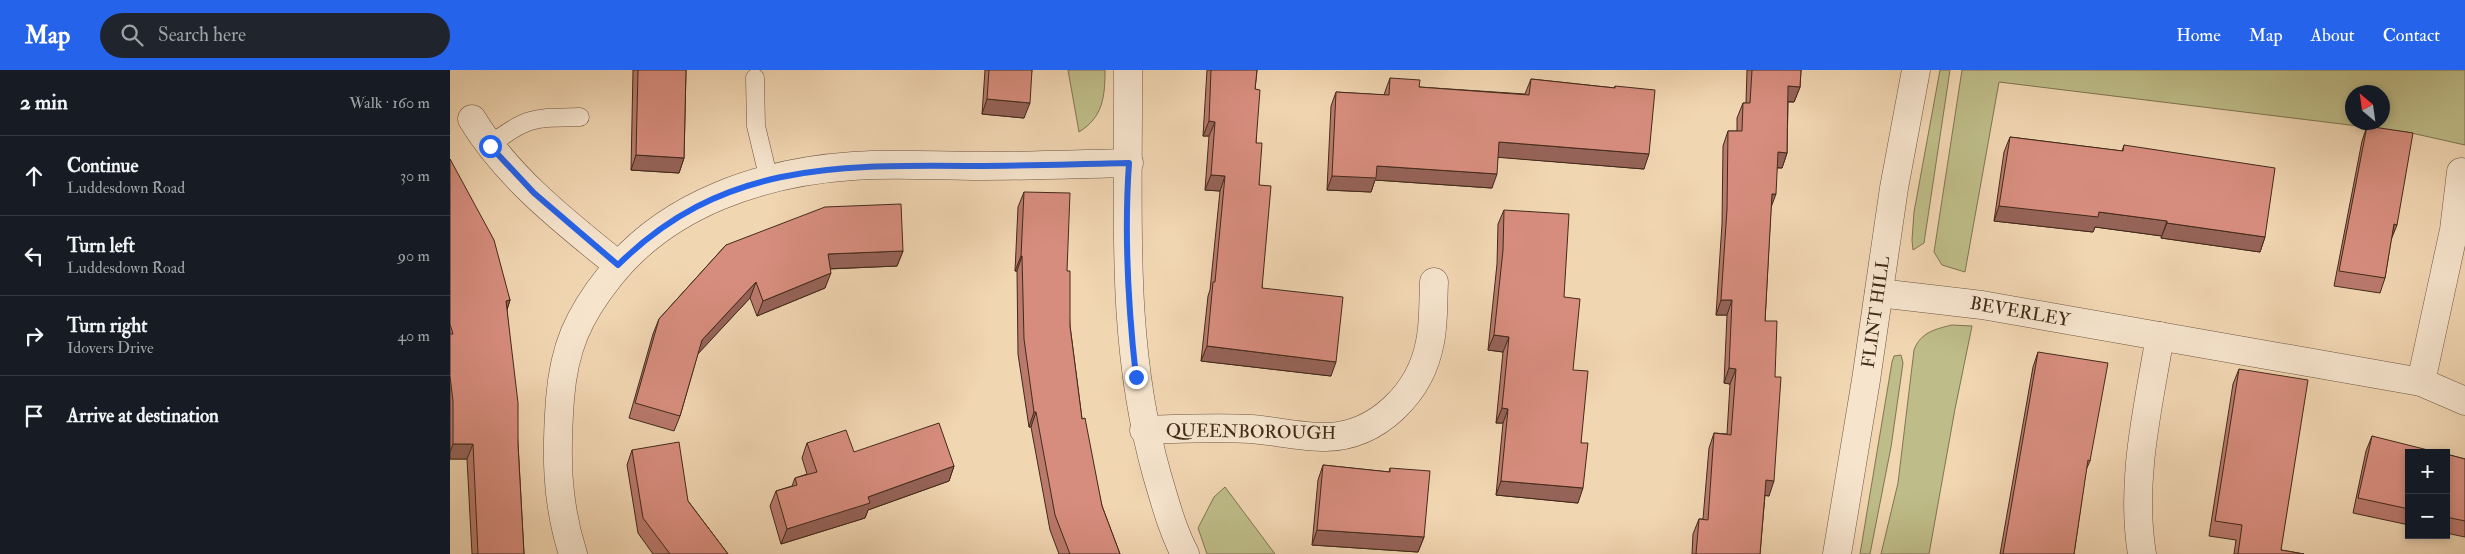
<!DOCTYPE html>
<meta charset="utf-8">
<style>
:root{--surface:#171b24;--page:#20242c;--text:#f1f3f6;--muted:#9ea1a6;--line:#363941;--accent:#2563eb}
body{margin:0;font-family:"IM FELL Double Pica",serif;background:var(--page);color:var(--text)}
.controls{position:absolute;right:15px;bottom:15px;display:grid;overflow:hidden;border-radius:0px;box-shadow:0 2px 8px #0003}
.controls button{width:45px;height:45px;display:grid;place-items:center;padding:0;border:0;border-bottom:1px solid var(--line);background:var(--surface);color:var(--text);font:25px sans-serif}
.compass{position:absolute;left:1895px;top:15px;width:45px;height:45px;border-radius:50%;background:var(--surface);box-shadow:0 2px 8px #0003;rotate:331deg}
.stop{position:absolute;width:15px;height:15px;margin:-11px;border:4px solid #2563eb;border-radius:50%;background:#fff}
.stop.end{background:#2563eb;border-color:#fff;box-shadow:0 1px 5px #0008}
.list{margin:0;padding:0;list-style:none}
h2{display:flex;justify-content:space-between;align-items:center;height:65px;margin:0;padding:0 20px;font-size:21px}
h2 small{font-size:16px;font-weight:400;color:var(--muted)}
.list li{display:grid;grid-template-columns:32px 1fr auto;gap:15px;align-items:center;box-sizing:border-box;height:80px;padding:0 20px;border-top:1px solid var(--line)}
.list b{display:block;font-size:19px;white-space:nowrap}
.list p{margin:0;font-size:16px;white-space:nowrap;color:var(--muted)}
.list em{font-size:16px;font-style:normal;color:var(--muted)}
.icon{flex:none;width:28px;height:28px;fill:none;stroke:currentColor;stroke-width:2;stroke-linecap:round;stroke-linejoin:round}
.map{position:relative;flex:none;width:2015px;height:484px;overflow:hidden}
header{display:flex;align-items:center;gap:30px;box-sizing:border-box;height:70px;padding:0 25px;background:var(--accent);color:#fff}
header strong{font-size:24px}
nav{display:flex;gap:28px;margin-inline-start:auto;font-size:18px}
.search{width:350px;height:45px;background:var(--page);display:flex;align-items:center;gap:12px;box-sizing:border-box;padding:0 18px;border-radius:28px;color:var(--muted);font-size:19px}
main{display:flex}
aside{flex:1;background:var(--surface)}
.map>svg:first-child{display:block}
.green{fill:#bebd89;stroke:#807452;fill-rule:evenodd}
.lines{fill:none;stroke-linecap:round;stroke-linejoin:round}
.lane-casing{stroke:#6e5540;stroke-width:19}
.street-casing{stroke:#6e5540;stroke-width:29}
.lane{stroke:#f6e4cd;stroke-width:18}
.street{stroke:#f6e4cd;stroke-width:28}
.wall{fill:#b9796c;stroke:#422a1a}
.shaded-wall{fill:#966358;stroke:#422a1a}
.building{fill:#d78d7e;stroke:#422a1a}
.route{stroke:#2563eb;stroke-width:6}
.labels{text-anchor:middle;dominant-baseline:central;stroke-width:4.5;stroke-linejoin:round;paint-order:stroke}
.street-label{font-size:18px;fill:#422a1a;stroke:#f6e4cd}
</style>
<header>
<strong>Map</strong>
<div class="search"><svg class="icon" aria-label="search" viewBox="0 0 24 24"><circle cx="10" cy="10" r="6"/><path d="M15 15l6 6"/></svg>Search here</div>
<nav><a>Home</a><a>Map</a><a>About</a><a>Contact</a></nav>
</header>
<main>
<aside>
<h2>2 min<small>Walk · 160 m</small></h2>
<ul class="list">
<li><svg class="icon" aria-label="ahead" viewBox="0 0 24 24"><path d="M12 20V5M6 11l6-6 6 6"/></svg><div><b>Continue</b><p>Luddesdown Road</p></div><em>30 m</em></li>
<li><svg class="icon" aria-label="left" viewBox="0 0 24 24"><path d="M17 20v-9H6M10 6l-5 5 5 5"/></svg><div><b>Turn left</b><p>Luddesdown Road</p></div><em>90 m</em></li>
<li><svg class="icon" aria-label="right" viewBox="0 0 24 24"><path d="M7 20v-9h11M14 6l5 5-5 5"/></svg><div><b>Turn right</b><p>Idovers Drive</p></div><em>40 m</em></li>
<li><svg class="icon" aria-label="arrive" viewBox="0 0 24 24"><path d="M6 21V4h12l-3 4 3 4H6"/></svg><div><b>Arrive at destination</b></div></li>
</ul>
</aside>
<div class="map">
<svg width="2015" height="484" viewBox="0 0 2015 484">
<rect width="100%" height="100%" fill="#f1d6b2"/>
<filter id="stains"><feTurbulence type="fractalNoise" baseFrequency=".004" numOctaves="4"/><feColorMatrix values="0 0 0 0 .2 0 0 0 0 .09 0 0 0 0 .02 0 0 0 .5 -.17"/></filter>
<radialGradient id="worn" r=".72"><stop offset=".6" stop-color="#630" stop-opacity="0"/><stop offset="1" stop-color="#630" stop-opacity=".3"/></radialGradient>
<g class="green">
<path d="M618,0h37c0,27 -2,47 -26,62z"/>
<path d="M1490,0h10l-26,173 -11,7 -1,-10 2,-28z"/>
<path d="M1512,0h503v75l-58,-13 -408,-50 -34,190 -23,-7 -8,-13zM1902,22h30v30h-30z"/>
<path d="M1502,255l20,1 -17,83 -26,145h-48l17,-71 16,-133c6,-17 21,-21 38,-25z"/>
<path d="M1451,285l2,8 -12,84 -21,107h-10l32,-192 2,-6z"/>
<path d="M775,417l50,67h-68l-9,-26 16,-31z"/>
</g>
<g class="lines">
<defs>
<g id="lane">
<path d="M305,8l1,48 13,54"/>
<path d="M39,76c38,-30 45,-28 91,-29"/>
</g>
<g id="street">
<path d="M678,0c1,139 -9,270 29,405 8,27 15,54 28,79"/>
<path d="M22,49c35,58 94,104 146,146"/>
<path d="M1429,223l103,12 439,77 44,19"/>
<path d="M1971,312l33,-152 7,-58"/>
<path d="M694,360c36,-1 71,-3 107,-1 24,2 50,8 75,8 52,-1 95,-45 104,-95 4,-19 3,-40 4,-60"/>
<path d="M123,484c-17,-53 -17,-100 -13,-155 4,-51 18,-83 50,-123 58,-73 153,-104 243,-110 42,-3 85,0 127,0 50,0 99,-2 149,-3"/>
<path d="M1387,484l29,-174 28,-192 22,-118"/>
<path d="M1692,484c-12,-73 6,-146 18,-218"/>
</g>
</defs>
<use href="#lane" class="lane-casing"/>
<use href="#street" class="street-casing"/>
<use href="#lane" class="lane"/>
<use href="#street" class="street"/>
</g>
<g class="wall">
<path d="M183,0h53l-2,88 -5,15 -48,-3z"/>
<path d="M535,0h47l-8,48 -42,-4z"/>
<path d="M757,0h50l-2,19 1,54 3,42 3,103 69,88 -130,-15 7,-65 2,-6 10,-99 -15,-1 4,-54h-6z"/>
<path d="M1297,0h54l-1,17 -6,15h-6l-1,51 -5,15h-5l-6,39 -6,114 4,175 -4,-1 -5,59h-68l1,-20 6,-15h4l6,-71 5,-15 13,1 3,-50 -6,-1 3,-68h-11l6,-91 1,-78 5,-15h9v-13l6,-15h3z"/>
<path d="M940,8l29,9 106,7 6,-15 84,9v-2l29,83 -146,-12 -6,31 -117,-8 -4,12 -44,-2 4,-84 5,-14 48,3 1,-3z"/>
<path d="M1917,56l24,114 -6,38 -5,15 -46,-7 28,-145z"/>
<path d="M1560,67l112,14 2,-6 141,92 -5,15 -99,-14 1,-2 -67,-9 -2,5 -99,-11 10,-69z"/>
<path d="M0,89l60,141 -3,10 11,134 6,110h-52l-5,-95h-17z"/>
<path d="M574,122l43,79 3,55 12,93 20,87 18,48h-61l-9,-24 -19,-103h-2l-11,-73 -1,-83h-2l3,-64z"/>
<path d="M1054,140l60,87 17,146 -3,60 -82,-8 7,-72h-7l7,-71 -15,-2 9,-86 1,-40z"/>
<path d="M276,175l177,6 -6,15 -67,3 -5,19 -68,28 -7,-18 -52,55 -18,63 -6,15 -45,-13 24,-84 6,-15z"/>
<path d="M1588,282l52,109 -4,9 -12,84h-74l33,-187z"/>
<path d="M1789,299l42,181 23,4h-70l2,-14 -27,-4 24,-152z"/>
<path d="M1922,366l37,17v72l-56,-12 13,-62z"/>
<path d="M357,373l47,9 100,14 -5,15 -81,29 -3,8 -84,26 -11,-38 6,-15 16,-5 3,-8 12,-4 -5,-16z"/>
<path d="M182,380l56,51 40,53h-75l-15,-21 -11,-68z"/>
<path d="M1996,384l19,5v78l-19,-4z"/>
<path d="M873,395l66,7 1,-4 34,69 -6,15 -106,-7 6,-65z"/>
</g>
<g class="shaded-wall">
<path d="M1338,16l12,1 -6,15 -11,-1z"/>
<path d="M537,29l43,4 -6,15 -42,-4z"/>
<path d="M759,51l6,1 -6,14h-6z"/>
<path d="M1049,72l150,12 -5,15 -150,-12z"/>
<path d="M1328,82l9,1 -5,15 -9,-1z"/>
<path d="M186,85l48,3 -5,15 -48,-3z"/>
<path d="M927,96l120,8 -5,14 -117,-8 -4,12 -44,-2 5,-14z"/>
<path d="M761,105l14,1 -5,15 -15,-1z"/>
<path d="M1322,124h4l-6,16z"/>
<path d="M1549,136l100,6 68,9 -5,15 -67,-9 -2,5 -99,-11z"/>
<path d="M1717,153l98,14 -5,15 -99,-14z"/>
<path d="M1944,154l3,1 -6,15z"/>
<path d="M453,181l-6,15 -74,3 5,-15z"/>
<path d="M571,186h1l-5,15h-2z"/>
<path d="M381,203l-6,15 -68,28 6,-15z"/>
<path d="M306,212l-6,16 -53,57 5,-15z"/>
<path d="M60,230l-5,15 1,-14z"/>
<path d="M1271,230h11l-5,15h-11z"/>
<path d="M1044,265l15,2 -6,15 -15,-2z"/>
<path d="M757,276l129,16 -5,14 -130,-15z"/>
<path d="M1279,298l7,1 -6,15 -6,-1z"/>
<path d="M1052,338l6,1 -5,14h-7z"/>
<path d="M584,342h2l-5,15h-2z"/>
<path d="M3,374h20l-6,15h-17v-7z"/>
<path d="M504,396l-5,15 -81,29 -3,8 -84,26 6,-15 81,-32z"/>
<path d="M1316,410l8,1 -5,15 -8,-1z"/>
<path d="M1051,411l82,7 -5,15 -82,-8z"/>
<path d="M867,460l107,7 -6,15 -106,-7z"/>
</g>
<g class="building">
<path d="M188,0h48l-2,88 -48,-3z"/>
<path d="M539,0h43l-2,33 -43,-4z"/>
<path d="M761,0h46l-2,19 5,1 -4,53h6l-3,42 12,1 -9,102 81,9 -7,65 -129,-16 6,-64h2l10,-106 -14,-1 4,-53 -6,-1z"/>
<path d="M1302,0h49l-1,17 -12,-1 -1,67 -9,-1 -2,42h-4l-7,127h12l-2,56h6l-7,104 -8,-1 -6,74h-64l3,-35 9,1 6,-87 17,2 5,-66 -7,-1 3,-68h-11l6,-91 1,-78h14l1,-28h7z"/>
<path d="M940,8l30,2 -1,7 110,8 2,-16 84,9v-2l40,4 -6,64 -150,-12 -2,32 -120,-8 -1,12 -44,-2 4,-84 53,3z"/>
<path d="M1917,56l46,7 -16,92 -3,-1 -9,54 -46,-7z"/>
<path d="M1560,67l113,14 1,-6 151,23 -10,69 -98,-14v-2l-68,-9 -1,5 -99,-11z"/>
<path d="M0,89l44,81 16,60 -4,1 12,102v41l6,110h-46l-5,-110h-20v-43l-3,-25v-42h3l-3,-10z"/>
<path d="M574,122l46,1 -3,78h3v55l12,93 3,-1 17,88 18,48h-50l-15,-39 -19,-103h-2l-10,-73 -2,-83h-1z"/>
<path d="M451,134l2,47 -75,3 3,19 -68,28 -7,-19 -54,58 -22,76 -45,-13 24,-84 67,-74 99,-38z"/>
<path d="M1054,140l65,4 -5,83 16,2 -7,71 15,1 -7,72h7l-5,45 -82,-7 7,-72 -6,-1 7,-71 -15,-2 9,-85z"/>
<path d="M1588,282l70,11 -18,98 -2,-1 -14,94h-71z"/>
<path d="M1789,299l69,11 -27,170 23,4h-66l4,-29 -27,-4z"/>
<path d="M489,353l15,43 -86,31 2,6 -83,26 -11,-38 21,-6 -2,-7 22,-6 -10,-29 39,-13 8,22z"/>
<path d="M1922,366l68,17h-31v56l-51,-11z"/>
<path d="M229,372l9,59 40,53h-58l-27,-36 -11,-68z"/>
<path d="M1996,384l19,5v62l-19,-4z"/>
<path d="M873,395l67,7v-4l40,3 -6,66 -107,-7z"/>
</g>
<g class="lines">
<path class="route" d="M40,76l44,47 84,72c103,-103 220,-100 356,-99 52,0 103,-2 155,-3 -5,71 -1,143 7,214"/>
</g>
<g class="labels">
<g class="street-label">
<text transform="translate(1426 242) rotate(-82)">FLINT HILL</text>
<text transform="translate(1570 242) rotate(10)">BEVERLEY</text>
<text transform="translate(801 362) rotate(1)">QUEENBOROUGH</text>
</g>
</g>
<rect width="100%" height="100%" filter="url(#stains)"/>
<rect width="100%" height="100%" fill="url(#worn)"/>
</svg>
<div class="controls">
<button>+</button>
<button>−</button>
</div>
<svg class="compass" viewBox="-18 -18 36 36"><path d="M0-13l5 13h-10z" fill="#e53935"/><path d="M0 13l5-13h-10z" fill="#9ea1a6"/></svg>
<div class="stop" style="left:40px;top:76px"></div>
<div class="stop end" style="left:686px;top:307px"></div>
</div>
</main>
